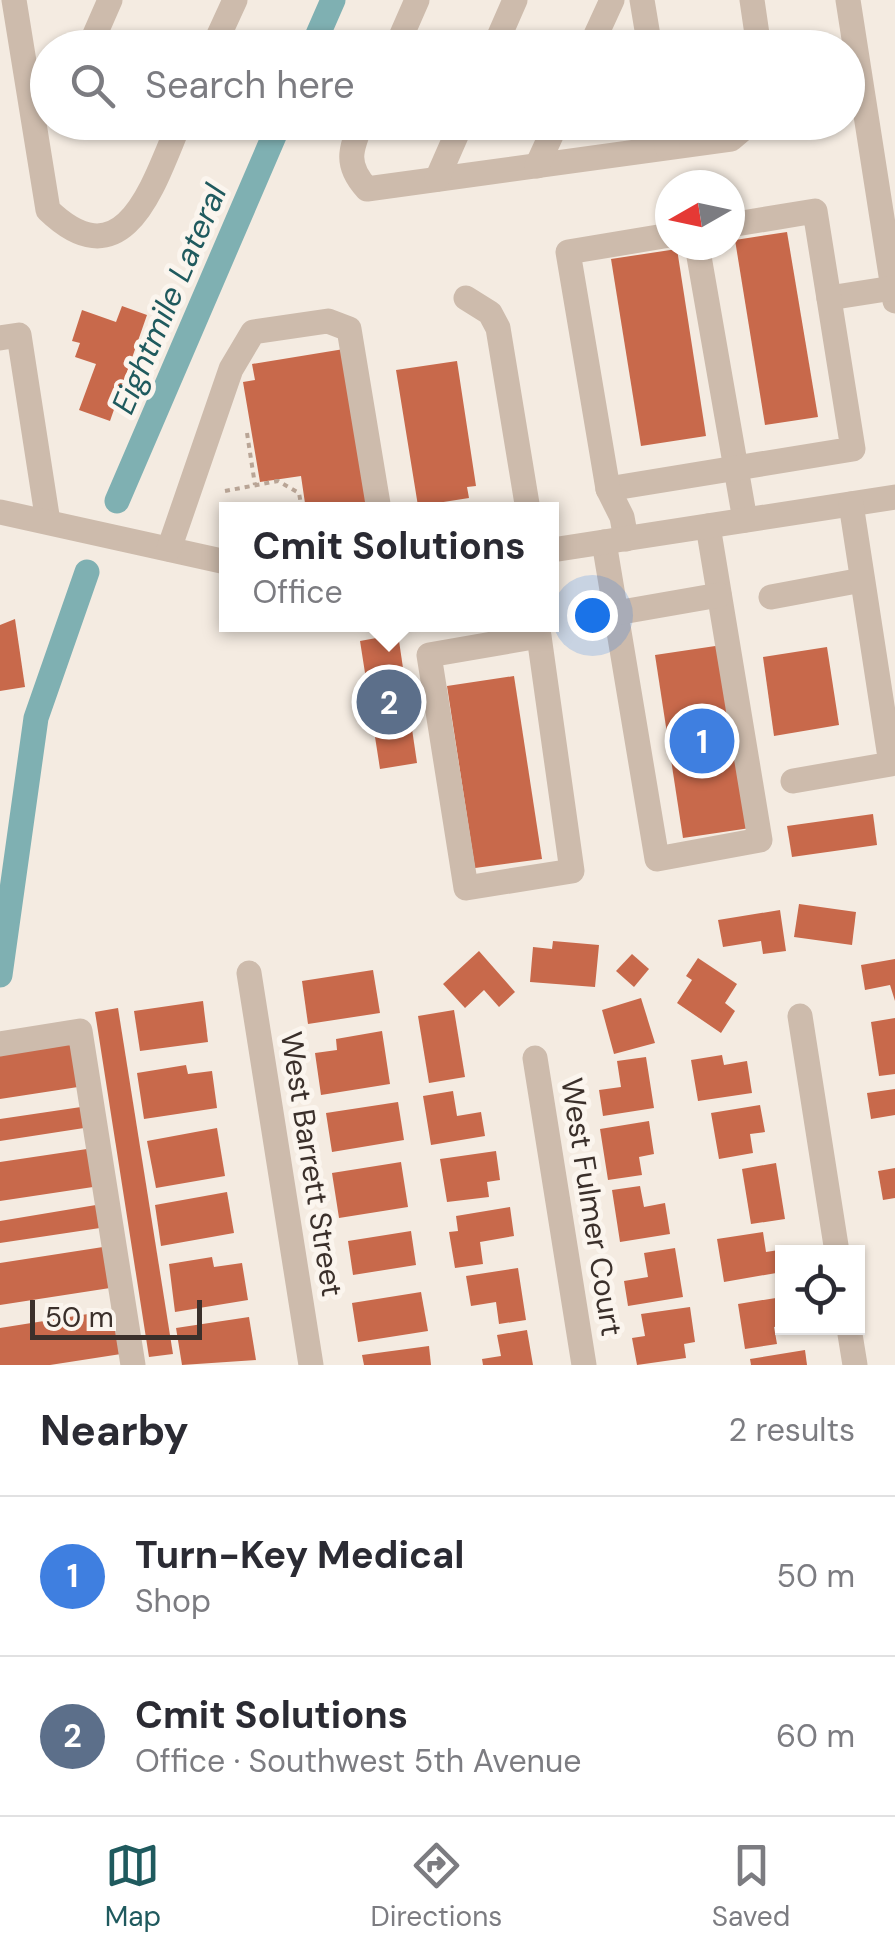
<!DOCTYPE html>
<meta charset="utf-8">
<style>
:root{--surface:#fff;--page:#f7f7f7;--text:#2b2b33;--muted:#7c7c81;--line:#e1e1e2;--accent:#1f5a5e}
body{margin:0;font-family:"DM Sans",sans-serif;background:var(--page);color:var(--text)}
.controls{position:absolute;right:30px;bottom:30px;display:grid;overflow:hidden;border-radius:0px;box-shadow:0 2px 8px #0004}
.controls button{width:90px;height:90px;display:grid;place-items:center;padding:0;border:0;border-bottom:2px solid var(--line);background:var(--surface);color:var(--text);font:50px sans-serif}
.compass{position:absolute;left:655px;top:170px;width:90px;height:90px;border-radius:50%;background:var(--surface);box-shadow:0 2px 8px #0004;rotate:261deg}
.scale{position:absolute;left:30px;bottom:25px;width:172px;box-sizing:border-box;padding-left:10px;border:5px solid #3b302b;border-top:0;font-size:28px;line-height:35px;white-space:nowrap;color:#3b302b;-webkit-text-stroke:8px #fbf5ee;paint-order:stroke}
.you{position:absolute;left:592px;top:615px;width:35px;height:35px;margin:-25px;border:8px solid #fff;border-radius:50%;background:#1a73e8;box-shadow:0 0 0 15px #1a73e833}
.badge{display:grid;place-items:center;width:65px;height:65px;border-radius:50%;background:var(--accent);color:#fff;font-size:32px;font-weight:700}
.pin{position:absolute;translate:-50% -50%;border:5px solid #fff;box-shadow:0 2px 10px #0006}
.popup{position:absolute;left:219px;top:502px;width:340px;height:130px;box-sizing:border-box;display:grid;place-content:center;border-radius:0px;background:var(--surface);filter:drop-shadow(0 2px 8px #0005);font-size:32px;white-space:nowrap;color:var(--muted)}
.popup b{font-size:38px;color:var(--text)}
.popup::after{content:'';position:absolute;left:50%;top:100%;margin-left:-20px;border:20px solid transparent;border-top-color:var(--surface)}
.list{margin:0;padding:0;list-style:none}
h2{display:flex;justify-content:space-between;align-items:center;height:130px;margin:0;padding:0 40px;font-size:42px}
h2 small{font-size:32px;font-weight:400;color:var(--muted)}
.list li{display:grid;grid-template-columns:65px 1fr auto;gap:30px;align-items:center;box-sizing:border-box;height:160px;padding:0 40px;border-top:2px solid var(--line)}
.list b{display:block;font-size:38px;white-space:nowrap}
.list p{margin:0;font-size:32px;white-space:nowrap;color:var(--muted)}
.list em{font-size:32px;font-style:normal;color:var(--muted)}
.icon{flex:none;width:55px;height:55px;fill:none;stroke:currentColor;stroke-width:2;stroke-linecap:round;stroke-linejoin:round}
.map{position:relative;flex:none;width:895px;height:1365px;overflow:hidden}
.search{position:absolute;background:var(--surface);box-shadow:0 2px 8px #0004;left:30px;right:30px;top:30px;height:110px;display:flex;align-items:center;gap:25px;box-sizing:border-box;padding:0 35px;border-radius:55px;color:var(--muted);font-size:38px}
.sheet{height:450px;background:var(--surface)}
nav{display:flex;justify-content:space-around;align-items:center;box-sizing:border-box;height:140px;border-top:2px solid var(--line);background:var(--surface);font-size:28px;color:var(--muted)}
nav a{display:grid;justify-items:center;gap:5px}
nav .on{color:var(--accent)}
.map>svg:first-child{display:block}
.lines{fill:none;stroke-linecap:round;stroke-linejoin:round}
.canal{stroke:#7fb0b2;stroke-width:25}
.building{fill:#c8694b}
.path{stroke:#b9a596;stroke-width:4;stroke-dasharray:5 5;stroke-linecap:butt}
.minor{stroke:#cdbbac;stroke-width:25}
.labels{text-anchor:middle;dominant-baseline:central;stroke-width:10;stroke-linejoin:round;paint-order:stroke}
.street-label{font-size:30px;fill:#3b302b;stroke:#fbf5ee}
.water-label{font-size:32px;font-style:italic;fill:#1f5a5e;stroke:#fbf5ee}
</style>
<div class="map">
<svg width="895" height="1365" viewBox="0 0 895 1365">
<rect width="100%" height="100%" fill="#f4ebe1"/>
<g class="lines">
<g class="canal">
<path d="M312,48l21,-48"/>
<path d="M117,501l163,-379"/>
<path d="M0,975l36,-257 51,-146"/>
</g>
</g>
<g class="building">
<path d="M787,232l31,185 -53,8 -30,-185z"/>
<path d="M677,249l29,187 -65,10 -30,-187z"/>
<path d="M122,306l25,9 -37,106 -31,-11 17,-46 -21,-7 5,-14 -8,-2 10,-31 34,12z"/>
<path d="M344,349l26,161h-64l-5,-34 -41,6 -17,-100 12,-2 -3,-16z"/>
<path d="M457,361l19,125 -9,1 2,11 -51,8 -22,-136z"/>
<path d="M15,619l10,68 -25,4v-66z"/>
<path d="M398,634l19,129 -37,6 -20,-128z"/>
<path d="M722,645l28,183 -67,10 -28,-183z"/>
<path d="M827,647l12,78 -65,11 -11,-79z"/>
<path d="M514,676l28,183 -67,9 -28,-182z"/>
<path d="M873,814l4,31 -85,12 -5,-31z"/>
<path d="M799,904l57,8 -4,33 -58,-8z"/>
<path d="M780,910l6,41 -23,3 -2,-13 -38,6 -5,-27z"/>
<path d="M553,941l46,4 -4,42 -65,-5 3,-35 19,2z"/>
<path d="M479,951l36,41 -16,15 -15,-17 -19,18 -22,-24z"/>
<path d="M632,954l17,15 -15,18 -18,-16z"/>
<path d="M698,958l39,26 -12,19 10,8 -14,22 -44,-30 15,-23 -6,-4z"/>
<path d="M895,959v42l-5,-16 -25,5 -4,-25z"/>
<path d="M373,970l7,43 -72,11 -6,-43z"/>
<path d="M641,998l14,45 -41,11 -12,-44z"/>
<path d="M203,1001l5,41 -68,9 -6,-40z"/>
<path d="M118,1008l55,346 -24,3 -54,-345z"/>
<path d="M454,1010l11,67 -36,6 -11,-67z"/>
<path d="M895,1018v56l-16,2 -8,-54z"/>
<path d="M382,1031l8,53 -69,11 -6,-42 22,-3 -1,-11z"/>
<path d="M71,1044l7,43 -78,12v-44z"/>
<path d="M722,1055l2,10 23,-4 5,32 -54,8 -7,-41z"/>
<path d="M646,1057l8,51 -51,8 -4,-26 22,-3 -4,-26z"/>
<path d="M186,1065l2,9 24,-3 5,37 -73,11 -7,-46z"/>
<path d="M895,1089v26l-24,4 -4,-26z"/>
<path d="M453,1091l4,25 24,-4 4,24 -54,9 -8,-49z"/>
<path d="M398,1102l6,38 -72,12 -6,-39z"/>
<path d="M760,1105l5,27 -15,2 3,19 -34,6 -8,-46z"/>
<path d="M81,1107l3,21 -84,13v-22z"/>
<path d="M649,1121l5,33 -15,3 3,18 -34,5 -8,-51z"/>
<path d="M217,1128l8,48 -69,12 -9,-47z"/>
<path d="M87,1149l6,38 -93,14v-39z"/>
<path d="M496,1151l4,29 -13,2 2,15 -42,5 -7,-43z"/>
<path d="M401,1162l7,45 -69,11 -7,-45z"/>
<path d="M776,1163l9,56 -34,5 -9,-55z"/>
<path d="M895,1168v30l-12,2 -5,-29z"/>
<path d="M640,1186l4,21 21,-4 5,31 -50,8 -8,-52z"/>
<path d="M227,1192l7,41 -73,13 -6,-41z"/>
<path d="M96,1205l4,23 -100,15v-22z"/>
<path d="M510,1207l4,29 -34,6 3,22 -28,4 -6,-36 9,-1 -2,-15z"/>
<path d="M411,1231l5,34 -63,10 -5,-34z"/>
<path d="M763,1232l3,20 19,-3 -3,23 -58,10 -7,-43z"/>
<path d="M103,1247l7,41 -110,17v-42z"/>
<path d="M675,1248l8,49 -55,9 -4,-25 24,-4 -4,-24z"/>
<path d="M212,1257l2,10 28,-4 6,37 -73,12 -6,-48z"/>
<path d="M518,1268l8,52 -27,4 -3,-22 -25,4 -5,-30z"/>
<path d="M421,1292l7,39 -70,11 -6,-39z"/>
<path d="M782,1297v29l-8,1 3,17 -32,5 -7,-45z"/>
<path d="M690,1307l5,35 -11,2 2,14 -49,7 -5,-27 13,-2 -4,-22z"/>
<path d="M113,1310l8,44 -71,11h-50v-37z"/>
<path d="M249,1317l7,43 -74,5 -6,-37z"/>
<path d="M527,1330l6,35h-50l-1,-6 19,-3 -4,-21z"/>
<path d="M429,1346l2,19h-67l-2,-10z"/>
<path d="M805,1350l2,15h-56l-1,-6z"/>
</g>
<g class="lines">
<g class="path">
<path d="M247,433l8,52"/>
<path d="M225,491l53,-10 21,12 3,17"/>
</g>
<g class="minor">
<path d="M14,0l34,210c78,75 107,-31 132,-88"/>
<path d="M642,0l8,48"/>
<path d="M752,0l7,48"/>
<path d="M848,0l47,301"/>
<path d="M89,48l21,-48"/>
<path d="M213,48l22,-48"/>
<path d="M396,48l21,-48"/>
<path d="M494,48l21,-48"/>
<path d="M590,48l22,-48"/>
<path d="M362,122c-12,28 -17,43 5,67l364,-50 20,-17"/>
<path d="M663,122l4,25"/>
<path d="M537,166l20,-44"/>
<path d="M437,179l25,-57"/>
<path d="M697,245l48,275"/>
<path d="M466,298l24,15 8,15 30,182"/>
<path d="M829,298l64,-10"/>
<path d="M0,338l19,-3 29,187"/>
<path d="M608,489l245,-40 -38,-238 -85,14"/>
<path d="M0,512l226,50"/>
<path d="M626,539l-4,-22 -14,-28 -40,-237 102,-17"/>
<path d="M604,542l53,317 103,-19 -52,-314"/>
<path d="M169,549l62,-180 22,-37 75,-11 21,8 30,181"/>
<path d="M552,550l343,-53"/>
<path d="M771,597l91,-17"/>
<path d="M616,613l103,-18"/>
<path d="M537,624l2,12 33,235 -106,17 -37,-233 110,-19"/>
<path d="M793,781l98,-17 -40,-260"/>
<path d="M249,973l62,392"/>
<path d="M800,1016l37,236"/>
<path d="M0,1044l80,-13 53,334"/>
<path d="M535,1058l49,307"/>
<path d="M849,1328l6,37"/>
</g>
</g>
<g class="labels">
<g class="street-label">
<text transform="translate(312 1164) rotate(81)">West Barrett Street</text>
<text transform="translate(592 1207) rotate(81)">West Fulmer Court</text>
</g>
<g class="water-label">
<text transform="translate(169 299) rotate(-67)">Eightmile Lateral</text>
</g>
</g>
</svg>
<div class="controls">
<button><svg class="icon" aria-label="locate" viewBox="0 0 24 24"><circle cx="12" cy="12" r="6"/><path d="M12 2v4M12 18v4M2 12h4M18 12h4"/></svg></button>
</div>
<svg class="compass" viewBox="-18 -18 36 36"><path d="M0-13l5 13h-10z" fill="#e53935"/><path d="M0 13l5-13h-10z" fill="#7c7c81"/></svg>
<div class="scale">50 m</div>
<div class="you"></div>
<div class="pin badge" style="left:702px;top:741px;background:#3f7fe0">1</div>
<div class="pin badge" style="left:389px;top:702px;background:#5c6f8a">2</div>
<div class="popup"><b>Cmit Solutions</b>Office</div>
<div class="search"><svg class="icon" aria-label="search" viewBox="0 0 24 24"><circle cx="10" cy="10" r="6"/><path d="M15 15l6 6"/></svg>Search here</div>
</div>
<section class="sheet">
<h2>Nearby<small>2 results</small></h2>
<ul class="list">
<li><span class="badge" style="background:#3f7fe0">1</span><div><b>Turn-Key Medical</b><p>Shop</p></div><em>50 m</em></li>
<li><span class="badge" style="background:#5c6f8a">2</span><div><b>Cmit Solutions</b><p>Office · Southwest 5th Avenue</p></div><em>60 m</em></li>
</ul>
</section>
<nav>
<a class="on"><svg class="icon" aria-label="map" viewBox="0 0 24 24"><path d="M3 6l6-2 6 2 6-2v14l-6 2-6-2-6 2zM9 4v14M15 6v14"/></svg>Map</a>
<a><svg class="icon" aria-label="directions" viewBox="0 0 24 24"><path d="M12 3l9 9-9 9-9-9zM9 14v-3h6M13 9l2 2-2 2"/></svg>Directions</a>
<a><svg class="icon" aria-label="saved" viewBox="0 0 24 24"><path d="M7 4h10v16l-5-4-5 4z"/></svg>Saved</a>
</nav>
